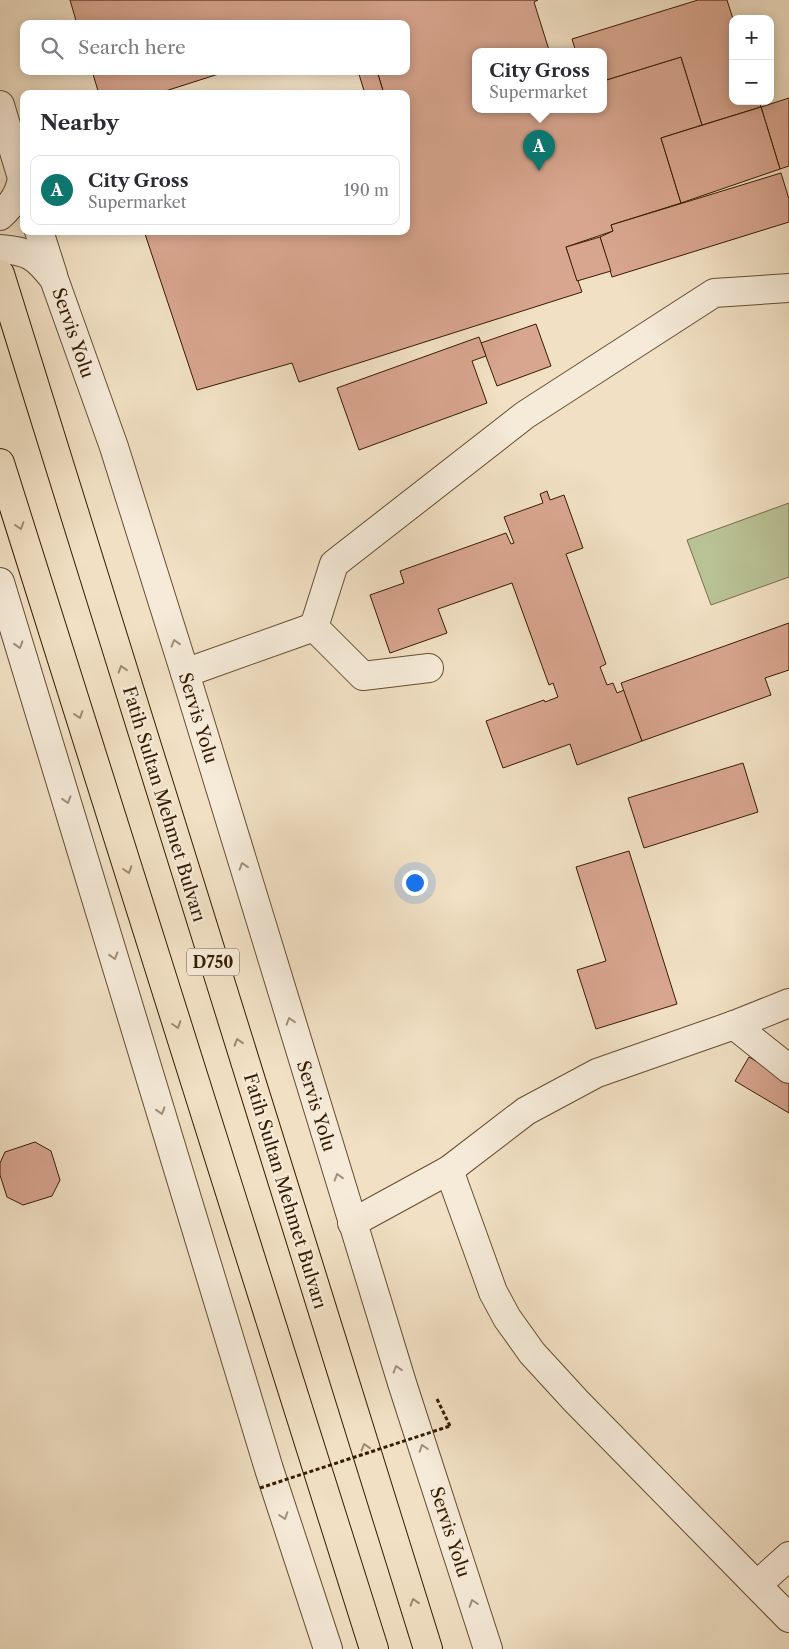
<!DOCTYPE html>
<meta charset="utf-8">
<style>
:root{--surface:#fff;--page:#f2f2f3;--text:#2b2b33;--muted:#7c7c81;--line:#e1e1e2;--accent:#0f766e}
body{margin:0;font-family:"Libre Caslon Text",serif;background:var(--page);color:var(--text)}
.controls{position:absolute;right:15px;top:15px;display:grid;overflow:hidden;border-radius:10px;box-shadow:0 2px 12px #0003}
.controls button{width:45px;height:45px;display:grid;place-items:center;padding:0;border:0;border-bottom:1px solid var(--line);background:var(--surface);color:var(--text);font:25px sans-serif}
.you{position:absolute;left:414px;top:882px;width:18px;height:18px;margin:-12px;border:4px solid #fff;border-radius:50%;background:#1a73e8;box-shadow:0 0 0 8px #1a73e833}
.badge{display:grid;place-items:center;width:32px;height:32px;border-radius:50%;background:var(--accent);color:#fff;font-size:16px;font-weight:700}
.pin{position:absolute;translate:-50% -41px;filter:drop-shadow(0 1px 2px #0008)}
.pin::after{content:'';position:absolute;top:26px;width:18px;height:15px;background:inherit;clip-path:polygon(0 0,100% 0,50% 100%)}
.popup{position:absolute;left:472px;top:48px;width:135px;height:65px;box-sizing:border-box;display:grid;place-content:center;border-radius:10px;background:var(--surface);filter:drop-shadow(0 1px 4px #0005);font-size:16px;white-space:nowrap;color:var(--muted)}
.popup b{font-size:19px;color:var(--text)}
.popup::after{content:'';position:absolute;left:50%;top:100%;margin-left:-10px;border:10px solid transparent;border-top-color:var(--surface)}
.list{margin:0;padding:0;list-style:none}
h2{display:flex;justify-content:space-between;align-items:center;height:65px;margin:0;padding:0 20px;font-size:21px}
h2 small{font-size:16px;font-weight:400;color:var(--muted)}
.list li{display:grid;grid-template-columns:32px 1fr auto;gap:15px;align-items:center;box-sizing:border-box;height:70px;margin:0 10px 10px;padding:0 10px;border:1px solid var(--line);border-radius:10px}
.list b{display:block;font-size:19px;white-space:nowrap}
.list p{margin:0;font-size:16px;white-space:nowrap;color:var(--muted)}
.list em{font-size:16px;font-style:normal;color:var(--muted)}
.icon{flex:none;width:28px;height:28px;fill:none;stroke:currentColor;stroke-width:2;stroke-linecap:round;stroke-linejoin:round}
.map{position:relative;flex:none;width:789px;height:1649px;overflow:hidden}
.search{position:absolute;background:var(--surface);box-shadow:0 2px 12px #0003;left:20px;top:20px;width:390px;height:55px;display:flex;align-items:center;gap:12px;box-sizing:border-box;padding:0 18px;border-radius:10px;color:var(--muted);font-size:19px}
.panel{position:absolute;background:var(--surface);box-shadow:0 2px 12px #0003;left:20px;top:90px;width:390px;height:145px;border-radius:10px}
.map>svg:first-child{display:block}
.green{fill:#b9c295;stroke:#786f4a}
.building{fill:#d8a58e;stroke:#371c00}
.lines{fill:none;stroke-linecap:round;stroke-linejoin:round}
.minor-casing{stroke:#664d31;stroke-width:30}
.highway-casing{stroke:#371c00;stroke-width:30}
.path{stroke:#371c00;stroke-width:3;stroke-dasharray:4 2.5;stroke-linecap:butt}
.minor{stroke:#f6ebd9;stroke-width:28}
.highway{stroke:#f1e0c4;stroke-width:28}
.path-bridge{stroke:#371c00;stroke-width:3;stroke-dasharray:4 2.5;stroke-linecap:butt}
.oneway{stroke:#9d886c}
.oneway2{stroke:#a08e77}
.labels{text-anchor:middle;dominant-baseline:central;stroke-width:4.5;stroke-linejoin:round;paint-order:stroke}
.shield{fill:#f6ebd9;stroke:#705a41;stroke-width:1}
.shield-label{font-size:16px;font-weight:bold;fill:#371c00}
.street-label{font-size:18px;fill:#371c00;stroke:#f6ebd9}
</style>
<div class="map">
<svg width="789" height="1649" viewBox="0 0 789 1649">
<rect width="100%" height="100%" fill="#f1e0c4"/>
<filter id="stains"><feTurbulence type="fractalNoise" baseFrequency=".004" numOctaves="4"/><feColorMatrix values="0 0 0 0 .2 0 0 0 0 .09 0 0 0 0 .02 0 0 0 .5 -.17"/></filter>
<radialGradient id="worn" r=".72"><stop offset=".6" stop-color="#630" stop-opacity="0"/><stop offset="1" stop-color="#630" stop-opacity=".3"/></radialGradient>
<path class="green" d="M789,503v74l-78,28 -24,-65z"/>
<g class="building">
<path d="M70,0h468l-4,2 15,48 -6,2h-68v58h128v-29l78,-24 21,68 -41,13 20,65 -70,22 2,6 -47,16 16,45 -283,90 -7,-19 -95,27 -53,-159h262v-137h-22l-7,-23h29v-47h-329z"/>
<path d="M698,0h29l6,19v82h26l2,6 -59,18 -21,-68 -78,24v-29h-27l-4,-13z"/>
<path d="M92,71h136l-72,23h-57z"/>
<path d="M358,71h19l7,23h-19z"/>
<path d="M789,98v68l-9,3 -19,-62z"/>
<path d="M761,107l19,62 -99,34 -20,-65z"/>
<path d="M781,173l8,26v23l-177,55 -12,-40 13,-6 -2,-6z"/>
<path d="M600,237l11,34 -34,10 -11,-34z"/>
<path d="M536,324l15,42 -54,20 -16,-43z"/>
<path d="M479,337l7,19 -14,5 15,42 -128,47 -22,-62z"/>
<path d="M547,491l3,9 14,-5 19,53 -17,6 40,110 -6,3 7,18 6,-2 4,10 7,-3 18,51 -65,24 -7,-21 -67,24 -17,-47 58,-21 1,2 13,-5 -5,-14 -4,2 -37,-102 -74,26 9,24 -57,20 -20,-58 34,-12 -4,-12 106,-38 5,11 3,-1 -10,-26 39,-14 -3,-9z"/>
<path d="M789,623v47l-24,8 6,17 -129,46 -21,-58z"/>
<path d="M743,763l15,49 -114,36 -16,-50z"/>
<path d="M629,851l48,153 -81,25 -19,-59 29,-9 -30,-94z"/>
<path d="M749,1057l40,24v32l-54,-32z"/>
<path d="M35,1142l16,9 9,29 -8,16 -29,9 -16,-8 -7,-22v-12l5,-11z"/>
</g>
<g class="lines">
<defs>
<g id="minor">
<path d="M0,105l22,73c-2,15 -11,28 -22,38"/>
<path d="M39,231l14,44"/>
<path d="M0,249c29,2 36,7 54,30l60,168 71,226 217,710 86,266"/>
<path d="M0,582l269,887 59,180"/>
<path d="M314,627l20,-63 191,-149 189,-122 75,-5"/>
<path d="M314,627l49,49 66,-8"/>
<path d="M185,673l129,-46"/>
<path d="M734,1025l55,44"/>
<path d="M449,1170l44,122 14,26 25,35 44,48 213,217"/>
<path d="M352,1223l97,-53 77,-59 71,-38 137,-48 55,-22"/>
<path d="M757,1585l32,-29"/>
</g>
<g id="highway">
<path d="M0,274l428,1375"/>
<path d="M0,463l374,1186"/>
</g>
</defs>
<use href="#minor" class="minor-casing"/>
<use href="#highway" class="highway-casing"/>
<path class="path" d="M437,1399l13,27"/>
<use href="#minor" class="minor"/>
<use href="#highway" class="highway"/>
<path class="path-bridge" d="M260,1488l190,-62"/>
</g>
<defs><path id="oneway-chevron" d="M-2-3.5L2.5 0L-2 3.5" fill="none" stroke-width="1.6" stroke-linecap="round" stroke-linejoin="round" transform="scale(1.25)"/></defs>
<g class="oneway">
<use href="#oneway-chevron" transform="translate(20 526) rotate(72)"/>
<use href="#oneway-chevron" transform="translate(122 669) rotate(-107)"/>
<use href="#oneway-chevron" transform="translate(79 715) rotate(72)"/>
<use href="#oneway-chevron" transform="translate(128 870) rotate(72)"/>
<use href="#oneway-chevron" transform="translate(177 1025) rotate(72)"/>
<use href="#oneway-chevron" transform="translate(238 1042) rotate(-107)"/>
<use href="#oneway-chevron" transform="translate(365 1447) rotate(-107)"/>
<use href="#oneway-chevron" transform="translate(414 1602) rotate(-107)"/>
</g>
<g class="oneway2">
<use href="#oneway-chevron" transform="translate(175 643) rotate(-107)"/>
<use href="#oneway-chevron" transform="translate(19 645) rotate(73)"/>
<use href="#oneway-chevron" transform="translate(67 800) rotate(73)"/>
<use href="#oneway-chevron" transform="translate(243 866) rotate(-107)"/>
<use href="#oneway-chevron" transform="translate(114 956) rotate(73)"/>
<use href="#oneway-chevron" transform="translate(290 1021) rotate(-107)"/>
<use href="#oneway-chevron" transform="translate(161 1111) rotate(73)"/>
<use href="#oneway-chevron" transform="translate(338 1177) rotate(-107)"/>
<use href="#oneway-chevron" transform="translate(397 1369) rotate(-107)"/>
<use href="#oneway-chevron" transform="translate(423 1448) rotate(-108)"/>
<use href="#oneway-chevron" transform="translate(284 1516) rotate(72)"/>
<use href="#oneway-chevron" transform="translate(473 1603) rotate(-108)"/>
</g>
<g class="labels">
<rect class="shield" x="187" y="948.5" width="52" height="27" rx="4"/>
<g class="shield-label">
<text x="213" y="962">D750</text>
</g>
<g class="street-label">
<text transform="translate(73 333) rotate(71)">Servis Yolu</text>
<text transform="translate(198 718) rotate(73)">Servis Yolu</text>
<text transform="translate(164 804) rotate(73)">Fatih Sultan Mehmet Bulvarı</text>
<text transform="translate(316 1106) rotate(73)">Servis Yolu</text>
<text transform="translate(285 1191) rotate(73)">Fatih Sultan Mehmet Bulvarı</text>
<text transform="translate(450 1532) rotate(72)">Servis Yolu</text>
</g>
</g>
<rect width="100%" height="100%" filter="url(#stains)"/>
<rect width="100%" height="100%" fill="url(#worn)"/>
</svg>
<div class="controls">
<button>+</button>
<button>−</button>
</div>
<div class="you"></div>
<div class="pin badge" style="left:539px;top:171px">A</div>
<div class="popup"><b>City Gross</b>Supermarket</div>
<div class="search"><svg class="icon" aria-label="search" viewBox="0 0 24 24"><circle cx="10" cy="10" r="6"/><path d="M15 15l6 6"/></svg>Search here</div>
<section class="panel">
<h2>Nearby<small></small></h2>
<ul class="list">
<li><span class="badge">A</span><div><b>City Gross</b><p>Supermarket</p></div><em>190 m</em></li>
</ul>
</section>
</div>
